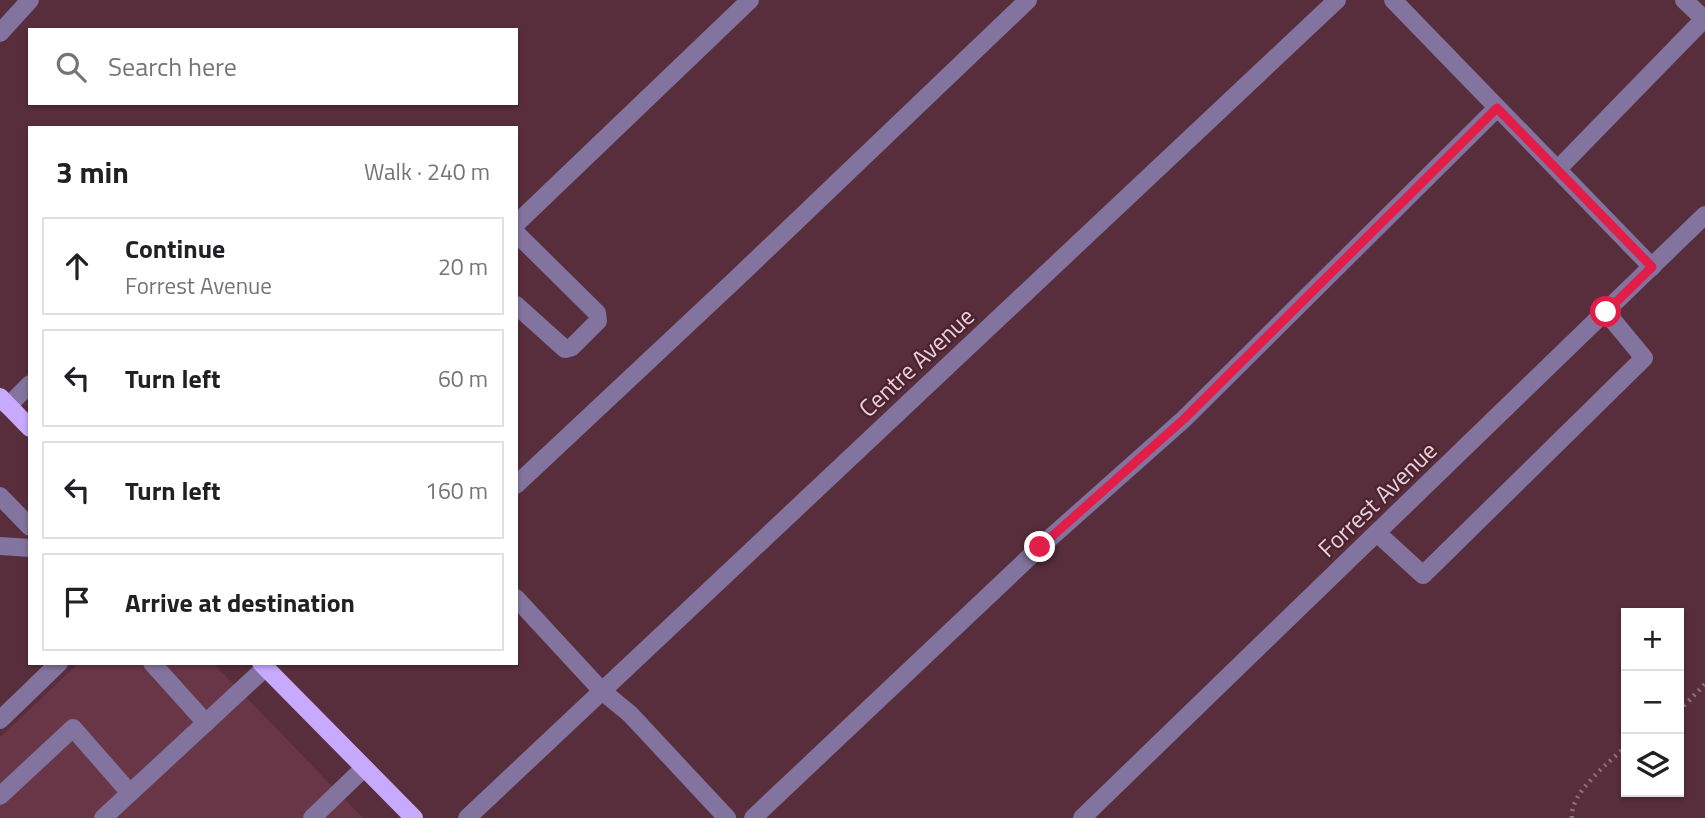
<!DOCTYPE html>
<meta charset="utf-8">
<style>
:root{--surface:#fff;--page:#f6f6f6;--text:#202124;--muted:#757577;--line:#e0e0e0}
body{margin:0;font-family:"Titillium Web",sans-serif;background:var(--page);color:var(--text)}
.controls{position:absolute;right:21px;bottom:21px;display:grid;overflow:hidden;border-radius:0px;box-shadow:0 2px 5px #0004}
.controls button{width:63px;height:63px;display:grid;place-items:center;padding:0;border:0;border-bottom:2px solid var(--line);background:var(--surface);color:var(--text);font:35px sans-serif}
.stop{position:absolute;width:21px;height:21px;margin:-16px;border:5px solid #e11d48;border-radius:50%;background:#fff}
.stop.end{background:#e11d48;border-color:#fff;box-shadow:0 2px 7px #0008}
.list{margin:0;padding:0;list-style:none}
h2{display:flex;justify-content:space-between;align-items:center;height:91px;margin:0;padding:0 28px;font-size:30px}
h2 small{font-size:23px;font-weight:400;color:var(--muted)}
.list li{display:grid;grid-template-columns:46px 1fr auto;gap:21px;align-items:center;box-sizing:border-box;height:98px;margin:0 14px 14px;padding:0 14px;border:2px solid var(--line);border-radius:0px}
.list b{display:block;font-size:26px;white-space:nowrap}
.list p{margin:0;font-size:23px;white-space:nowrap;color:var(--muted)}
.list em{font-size:23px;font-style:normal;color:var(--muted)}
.icon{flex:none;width:38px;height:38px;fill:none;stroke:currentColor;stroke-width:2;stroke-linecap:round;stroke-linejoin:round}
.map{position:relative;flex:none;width:1705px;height:818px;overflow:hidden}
.search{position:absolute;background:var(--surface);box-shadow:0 2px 5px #0004;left:28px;top:28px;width:490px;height:77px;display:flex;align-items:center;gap:18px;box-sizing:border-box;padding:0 24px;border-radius:0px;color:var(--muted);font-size:26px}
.panel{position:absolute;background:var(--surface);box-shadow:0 2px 5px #0004;left:28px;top:126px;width:490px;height:539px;border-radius:0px}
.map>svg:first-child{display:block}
.built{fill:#683647}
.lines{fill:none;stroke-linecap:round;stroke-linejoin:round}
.path{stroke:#926e79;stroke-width:4.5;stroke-dasharray:2 5;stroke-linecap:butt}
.minor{stroke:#82749e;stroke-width:18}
.major{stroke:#c7a9fe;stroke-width:18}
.route{stroke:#e11d48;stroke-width:9}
.labels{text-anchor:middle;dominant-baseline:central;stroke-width:5;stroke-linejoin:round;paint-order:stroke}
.street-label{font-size:24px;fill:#ecd1d8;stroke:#4c2431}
</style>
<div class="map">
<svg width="1705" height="818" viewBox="0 0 1705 818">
<rect width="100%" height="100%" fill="#582e3c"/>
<path class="built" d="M79,663h134l150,155h-363v-81z"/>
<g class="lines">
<g class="path">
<path d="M1679,711l26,-27"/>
<path d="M1572,818c-3,-25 38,-56 54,-72"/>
</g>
<g class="minor">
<path d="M1393,0l259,267"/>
<path d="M1684,0l21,20"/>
<path d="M0,33l30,-33"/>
<path d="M1558,169l146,-150"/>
<path d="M516,224l234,-224"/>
<path d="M516,233l81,80 1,8 -26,26 -7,2 -49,-44"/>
<path d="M8,406l22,-22"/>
<path d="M516,485l221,-207 291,-278"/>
<path d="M0,496l30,31"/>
<path d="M1377,533l46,42 221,-217 -38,-46"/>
<path d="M0,546l30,2"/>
<path d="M516,598l86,93 28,23 97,104"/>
<path d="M152,663l54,60"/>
<path d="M0,720l59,-57"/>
<path d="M0,796l73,-68 57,65"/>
<path d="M103,818l162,-150"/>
<path d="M312,818l52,-50"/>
<path d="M467,818l870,-818"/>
<path d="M753,818l287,-271 144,-128 313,-311"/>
<path d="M1082,818l623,-603"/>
</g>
<g class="major">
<path d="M0,397l30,31"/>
<path d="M261,663l153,155"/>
</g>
</g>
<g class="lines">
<path class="route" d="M1040,547l144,-128 313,-311 155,159 -46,45"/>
</g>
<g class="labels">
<g class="street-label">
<text transform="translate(916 362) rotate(-43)">Centre Avenue</text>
<text transform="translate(1377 499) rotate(-44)">Forrest Avenue</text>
</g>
</g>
</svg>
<div class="controls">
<button>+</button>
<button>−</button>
<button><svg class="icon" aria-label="layers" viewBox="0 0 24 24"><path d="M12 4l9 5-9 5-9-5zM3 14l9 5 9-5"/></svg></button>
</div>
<div class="stop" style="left:1606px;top:312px"></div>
<div class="stop end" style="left:1040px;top:547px"></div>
<div class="search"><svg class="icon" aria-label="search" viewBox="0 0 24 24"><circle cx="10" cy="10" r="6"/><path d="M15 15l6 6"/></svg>Search here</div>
<section class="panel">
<h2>3 min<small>Walk · 240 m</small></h2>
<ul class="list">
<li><svg class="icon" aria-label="ahead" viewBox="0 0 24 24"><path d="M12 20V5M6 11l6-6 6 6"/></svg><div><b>Continue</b><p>Forrest Avenue</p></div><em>20 m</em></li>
<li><svg class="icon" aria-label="left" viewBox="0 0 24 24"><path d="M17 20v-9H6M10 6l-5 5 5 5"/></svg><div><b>Turn left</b></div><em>60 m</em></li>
<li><svg class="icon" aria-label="left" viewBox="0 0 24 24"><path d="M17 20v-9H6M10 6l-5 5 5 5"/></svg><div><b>Turn left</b></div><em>160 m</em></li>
<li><svg class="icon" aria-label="arrive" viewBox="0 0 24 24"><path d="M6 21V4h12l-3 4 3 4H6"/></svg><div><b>Arrive at destination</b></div></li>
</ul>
</section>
</div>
